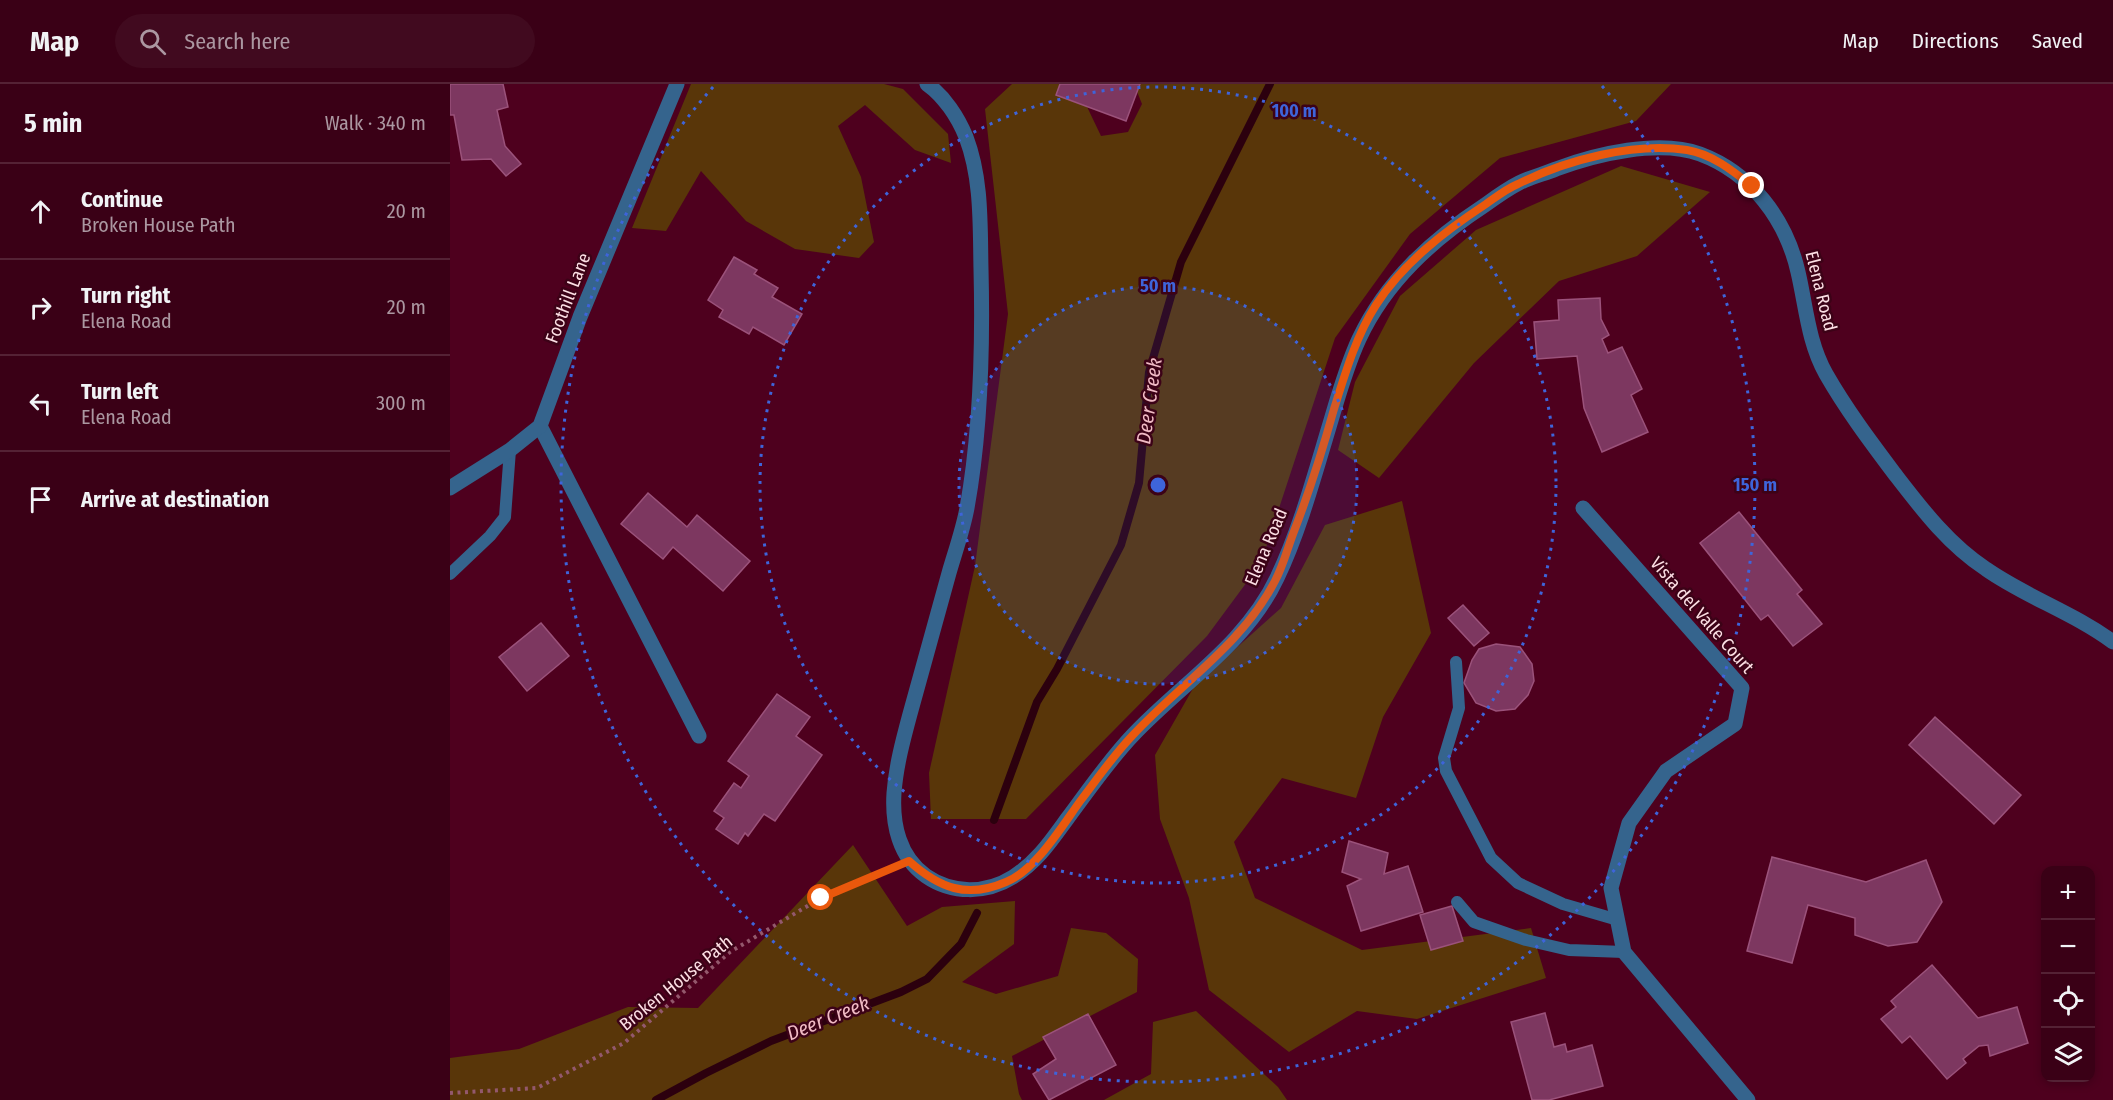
<!DOCTYPE html>
<meta charset="utf-8">
<style>
:root{--surface:#3a0016;--page:#410a1f;--text:#f1f3f6;--muted:#ab97a1;--line:#542235}
body{margin:0;font-family:"Fira Sans Condensed",sans-serif;background:var(--page);color:var(--text)}
.controls{position:absolute;right:18px;bottom:18px;display:grid;overflow:hidden;border-radius:12px;box-shadow:0 3px 9px #0003}
.controls button{width:54px;height:54px;display:grid;place-items:center;padding:0;border:0;border-bottom:2px solid var(--line);background:var(--surface);color:var(--text);font:30px sans-serif}
.stop{position:absolute;width:18px;height:18px;margin:-14px;border:4px solid #ea580c;border-radius:50%;background:#fff}
.stop.end{background:#ea580c;border-color:#fff;box-shadow:0 2px 6px #0008}
.list{margin:0;padding:0;list-style:none}
h2{display:flex;justify-content:space-between;align-items:center;height:78px;margin:0;padding:0 24px;font-size:26px}
h2 small{font-size:20px;font-weight:400;color:var(--muted)}
.list li{display:grid;grid-template-columns:39px 1fr auto;gap:18px;align-items:center;box-sizing:border-box;height:96px;padding:0 24px;border-top:2px solid var(--line)}
.list b{display:block;font-size:22px;white-space:nowrap}
.list p{margin:0;font-size:20px;white-space:nowrap;color:var(--muted)}
.list em{font-size:20px;font-style:normal;color:var(--muted)}
.icon{flex:none;width:33px;height:33px;fill:none;stroke:currentColor;stroke-width:2;stroke-linecap:round;stroke-linejoin:round}
.map{position:relative;flex:none;width:1663px;height:1016px;overflow:hidden}
header{display:flex;align-items:center;gap:36px;box-sizing:border-box;height:84px;padding:0 30px;background:var(--surface);border-bottom:2px solid var(--line)}
header strong{font-size:28px}
nav{display:flex;gap:33px;margin-inline-start:auto;font-size:21px}
.search{width:420px;height:54px;background:var(--page);display:flex;align-items:center;gap:15px;box-sizing:border-box;padding:0 21px;border-radius:33px;color:var(--muted);font-size:22px}
main{display:flex}
aside{flex:1;background:var(--surface)}
.map>svg:first-child{display:block}
.green{fill:#593609}
.lines{fill:none;stroke-linecap:round;stroke-linejoin:round}
.stream{stroke:#2c000e;stroke-width:8}
.building{fill:#7d3760;stroke:#9b527b;stroke-width:1.5}
.path{stroke:#93586c;stroke-width:4;stroke-dasharray:3 4.5;stroke-linecap:butt}
.service{stroke:#35648d;stroke-width:12}
.minor{stroke:#35648d;stroke-width:15}
.tertiary{stroke:#35648d;stroke-width:15}
.route{stroke:#ea580c;stroke-width:8}
.ring{fill:none;stroke:#3e64da;stroke-width:3;stroke-dasharray:3 6}
.labels{text-anchor:middle;dominant-baseline:central;stroke-width:5;stroke-linejoin:round;paint-order:stroke}
.street-label{font-size:18px;fill:#fcdfe4;stroke:#3c0217}
.water-label{font-size:20px;font-style:italic;fill:#f1bbc5;stroke:#3c0217}
.centre{fill:#3e64da;stroke:#3c0217;stroke-width:3}
.ring-label{font-size:18px;text-anchor:middle;font-weight:bold;fill:#3e64da;stroke:#3c0217;stroke-width:5;stroke-linejoin:round;paint-order:stroke}
</style>
<header>
<strong>Map</strong>
<div class="search"><svg class="icon" aria-label="search" viewBox="0 0 24 24"><circle cx="10" cy="10" r="6"/><path d="M15 15l6 6"/></svg>Search here</div>
<nav><a>Map</a><a>Directions</a><a>Saved</a></nav>
</header>
<main>
<aside>
<h2>5 min<small>Walk · 340 m</small></h2>
<ul class="list">
<li><svg class="icon" aria-label="ahead" viewBox="0 0 24 24"><path d="M12 20V5M6 11l6-6 6 6"/></svg><div><b>Continue</b><p>Broken House Path</p></div><em>20 m</em></li>
<li><svg class="icon" aria-label="right" viewBox="0 0 24 24"><path d="M7 20v-9h11M14 6l5 5-5 5"/></svg><div><b>Turn right</b><p>Elena Road</p></div><em>20 m</em></li>
<li><svg class="icon" aria-label="left" viewBox="0 0 24 24"><path d="M17 20v-9H6M10 6l-5 5 5 5"/></svg><div><b>Turn left</b><p>Elena Road</p></div><em>300 m</em></li>
<li><svg class="icon" aria-label="arrive" viewBox="0 0 24 24"><path d="M6 21V4h12l-3 4 3 4H6"/></svg><div><b>Arrive at destination</b></div></li>
</ul>
</aside>
<div class="map">
<svg width="1663" height="1016" viewBox="0 0 1663 1016">
<rect width="100%" height="100%" fill="#4e001e"/>
<g class="green">
<path d="M241,0h193l19,5 45,45 3,29 -36,-13 -50,-45 -27,21 23,51 13,65 -15,16 -64,-9 -49,-28 -45,-50 -35,60 -34,-3z"/>
<path d="M562,0h60l7,6 22,46 27,-4 14,-28 -8,-20h537l-35,37 -136,37 -90,76 -75,104 -74,225 -54,73 -181,183h-95l-2,-46 46,-207 33,-252 -23,-205z"/>
<path d="M1171,82l89,26 -73,64 -78,25 -85,82 -95,115 -41,-28 17,-68 45,-86 76,-66z"/>
<path d="M952,417l29,132 -48,84 -27,81 -74,-20 -48,64 21,56 107,52 169,-22 15,50 -129,41 -60,-8 -68,41 -80,-62 -20,-92 -29,-79 -5,-64 40,-70 86,-77 44,-83z"/>
<path d="M403,761l54,81 35,-19 73,-6 -1,43 -52,38 34,12 62,-18 13,-48 35,5 32,26 -1,33 -125,64 7,38 3,6h-572v-42l69,-9 109,-42 70,1z"/>
<path d="M746,927l82,76 9,13h-183l47,-26 2,-52z"/>
</g>
<g class="lines">
<g class="stream">
<path d="M544,736l43,-118 20,-33 64,-124 18,-62 10,-111 32,-110 89,-178"/>
<path d="M206,1016l50,-27 65,-32 130,-49 26,-13 34,-35 16,-31"/>
</g>
</g>
<g class="building">
<path d="M0,0h53l5,23 -11,3 8,36 16,18 -15,12 -15,-17 -29,1 -8,-45h-4z"/>
<path d="M610,0h80l-14,37 -70,-26z"/>
<path d="M284,173l23,13 -3,4 24,14 -6,9 30,17 -18,31 -31,-18 -4,7 -30,-17 4,-7 -15,-10z"/>
<path d="M1150,214l1,21 8,16 -7,4 6,14 14,-6 20,42 -11,6 17,37 -46,20 -18,-44 -7,-52 -40,3 -3,-37 25,-2 -1,-20z"/>
<path d="M198,409l39,34 10,-12 53,46 -27,30 -50,-44 -10,12 -42,-35z"/>
<path d="M1289,428l63,78 -5,4 25,30 -29,22 -25,-31 -7,5 -61,-77z"/>
<path d="M1013,521l26,28 -15,13 -26,-28z"/>
<path d="M91,539l28,33 -42,35 -28,-34z"/>
<path d="M1046,560l24,3 12,17 2,17 -6,14 -13,14 -19,2 -20,-8 -12,-20 8,-23 7,-11z"/>
<path d="M327,610l33,23 -14,19 26,19 -47,66 -11,-7 -16,22 -3,-3 -7,11 -22,-15 8,-11 -10,-7 20,-28 7,5 8,-12 -21,-15z"/>
<path d="M1485,633l86,78 -27,29 -85,-79z"/>
<path d="M899,757l39,12 -4,21 24,-8 15,46 -62,19 -14,-45 14,-7 -19,-7z"/>
<path d="M1322,773l94,25 60,-22 16,42 -25,40 -29,4 -33,-11v-17l-47,-13 -16,58 -45,-12z"/>
<path d="M1002,822l11,35 -32,9 -11,-35z"/>
<path d="M1482,881l46,53 39,-11 11,36 -38,13 -2,-11 -9,1 -16,13 3,4 -19,16 -37,-43 -8,7 -21,-24 15,-12 -5,-6z"/>
<path d="M1095,929l9,34 11,-3 2,8 25,-7 11,41 -54,14h-17l-21,-78z"/>
<path d="M638,930l28,51 -67,35 -16,-26 23,-15 -13,-22z"/>
</g>
<g class="lines">
<path class="path" d="M0,1009l87,-5 87,-45 106,-91 91,-54 71,-30"/>
<g class="service">
<path d="M0,490l40,-38 15,-19 5,-67"/>
<path d="M1006,578l3,46 -15,50 2,13 45,87 27,25 45,21 55,16"/>
<path d="M1007,818l17,20 52,18 43,10 55,2"/>
</g>
<g class="minor">
<path d="M90,342l159,310"/>
<path d="M0,404l60,-38 30,-24 40,-109 97,-233"/>
<path d="M1133,424l159,180 -7,36 -69,47 -37,52 -18,65 13,64 124,148"/>
</g>
<path class="tertiary" d="M477,0c17,12 31,33 39,53 16,42 14,88 15,132 2,80 0,161 -14,239 -4,22 -12,44 -18,65 -13,47 -26,94 -39,141 -7,26 -14,52 -16,79 -2,31 5,64 32,83 26,18 60,18 87,1 24,-15 38,-36 54,-58 21,-28 42,-59 66,-84 48,-51 113,-91 144,-157 22,-46 37,-101 52,-151 9,-30 17,-60 30,-88 27,-58 74,-100 126,-134 11,-8 22,-16 34,-22 12,-6 25,-9 37,-14 40,-15 103,-30 144,-15 51,19 86,65 98,118 8,34 10,70 28,102 20,35 44,67 68,99 27,35 54,71 92,96 40,28 88,44 127,73"/>
</g>
<g class="lines">
<path class="route" d="M371,814l88,-37c30,27 58,38 97,21 30,-12 56,-56 75,-82 16,-21 32,-44 51,-64 48,-52 110,-91 143,-155 8,-15 12,-31 18,-47 16,-41 29,-82 41,-125 11,-35 22,-73 42,-104 27,-42 69,-74 110,-101 10,-7 20,-15 32,-20 48,-24 116,-42 169,-34 25,4 46,21 65,36"/>
</g>
<circle cx="708" cy="401" r="199" fill="#3e64da" fill-opacity=".12"/>
<g class="ring">
<circle cx="708" cy="401" r="199"/>
<circle cx="708" cy="401" r="398"/>
<path d="M1152 2A597 597 0 1 1 264 2"/>
</g>
<g class="labels">
<g class="street-label">
<text transform="translate(1371 207) rotate(76)">Elena Road</text>
<text transform="translate(118 214) rotate(-69)">Foothill Lane</text>
<text transform="translate(816 463) rotate(-67)">Elena Road</text>
<text transform="translate(1252 531) rotate(49)">Vista del Valle Court</text>
<text transform="translate(226 899) rotate(-39)">Broken House Path</text>
</g>
<g class="water-label">
<text transform="translate(699 317) rotate(-82)">Deer Creek</text>
<text transform="translate(378 934) rotate(-22)">Deer Creek</text>
</g>
</g>
<circle cx="708" cy="401" r="9" class="centre"/>
<g class="ring-label">
<text x="844" y="33">100 m</text>
<text x="708" y="208">50 m</text>
<text x="1305" y="407">150 m</text>
</g>
</svg>
<div class="controls">
<button>+</button>
<button>−</button>
<button><svg class="icon" aria-label="locate" viewBox="0 0 24 24"><circle cx="12" cy="12" r="6"/><path d="M12 2v4M12 18v4M2 12h4M18 12h4"/></svg></button>
<button><svg class="icon" aria-label="layers" viewBox="0 0 24 24"><path d="M12 4l9 5-9 5-9-5zM3 14l9 5 9-5"/></svg></button>
</div>
<div class="stop" style="left:371px;top:814px"></div>
<div class="stop end" style="left:1302px;top:102px"></div>
</div>
</main>
